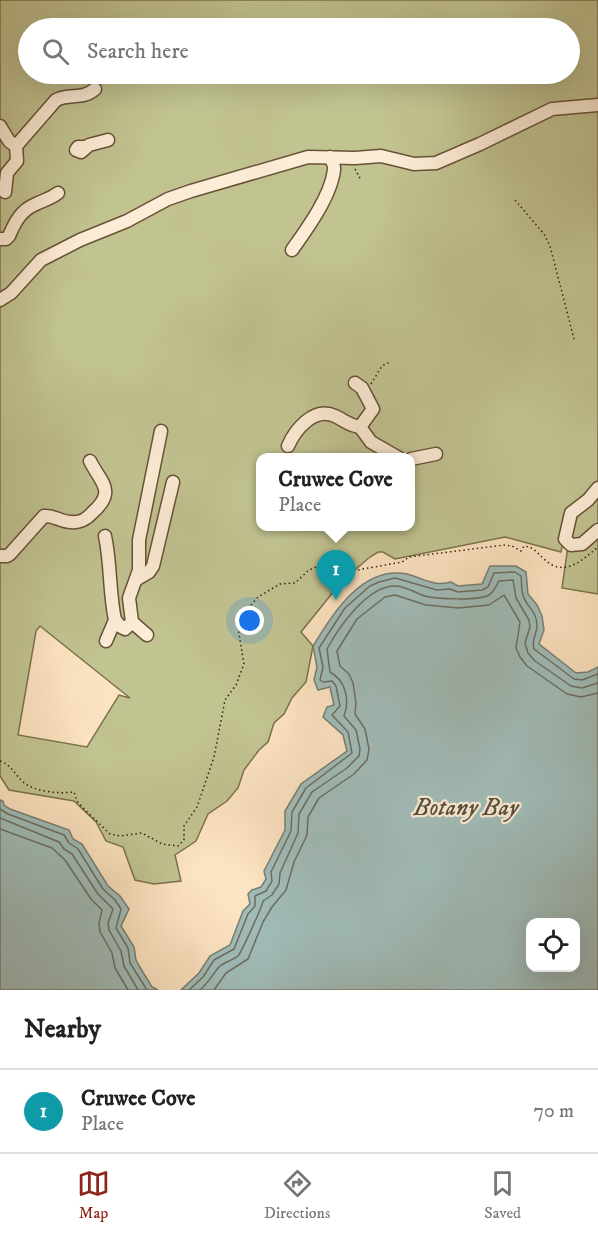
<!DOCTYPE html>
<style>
:root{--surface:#fff;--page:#f6f6f6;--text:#222;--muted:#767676;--line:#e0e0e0;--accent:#8f2418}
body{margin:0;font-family:"IM FELL DW Pica",serif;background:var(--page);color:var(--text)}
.controls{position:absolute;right:18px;bottom:18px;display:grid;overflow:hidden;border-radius:12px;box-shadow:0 6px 24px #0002}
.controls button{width:54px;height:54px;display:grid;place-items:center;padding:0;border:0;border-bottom:2px solid var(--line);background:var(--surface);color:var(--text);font:30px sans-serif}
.you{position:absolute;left:250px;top:621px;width:21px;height:21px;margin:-15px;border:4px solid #fff;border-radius:50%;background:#1a73e8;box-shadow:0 0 0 9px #1a73e833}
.badge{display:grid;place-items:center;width:39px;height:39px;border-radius:50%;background:var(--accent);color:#fff;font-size:20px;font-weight:700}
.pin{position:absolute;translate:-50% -50px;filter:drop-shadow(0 2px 3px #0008)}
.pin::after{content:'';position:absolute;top:32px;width:21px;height:18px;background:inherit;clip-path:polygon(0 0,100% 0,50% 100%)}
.popup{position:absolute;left:256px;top:453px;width:159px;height:78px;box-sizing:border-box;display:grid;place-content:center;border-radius:12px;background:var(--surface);filter:drop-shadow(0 2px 4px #0005);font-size:20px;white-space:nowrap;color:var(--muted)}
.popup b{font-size:22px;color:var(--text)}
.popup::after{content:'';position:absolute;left:50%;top:100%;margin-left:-12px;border:12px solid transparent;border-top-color:var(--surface)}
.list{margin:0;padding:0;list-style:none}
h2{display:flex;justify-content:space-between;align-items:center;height:78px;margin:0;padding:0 24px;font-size:26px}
h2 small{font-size:20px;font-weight:400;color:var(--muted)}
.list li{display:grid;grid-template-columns:39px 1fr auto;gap:18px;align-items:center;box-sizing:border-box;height:84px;padding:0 24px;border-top:2px solid var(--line)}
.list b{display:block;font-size:22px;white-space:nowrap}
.list p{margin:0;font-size:20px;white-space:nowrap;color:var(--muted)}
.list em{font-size:20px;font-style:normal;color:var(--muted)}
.icon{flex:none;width:33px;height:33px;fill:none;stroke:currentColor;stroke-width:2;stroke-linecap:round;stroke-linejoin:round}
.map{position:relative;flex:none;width:598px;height:990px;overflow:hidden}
.search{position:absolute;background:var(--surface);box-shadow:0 6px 24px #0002;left:18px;right:18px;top:18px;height:66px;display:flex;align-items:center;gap:15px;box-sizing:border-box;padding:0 21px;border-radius:33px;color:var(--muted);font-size:22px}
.sheet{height:162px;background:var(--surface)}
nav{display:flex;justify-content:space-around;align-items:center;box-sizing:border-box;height:84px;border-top:2px solid var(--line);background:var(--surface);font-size:16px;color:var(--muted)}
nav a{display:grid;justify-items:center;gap:3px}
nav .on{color:var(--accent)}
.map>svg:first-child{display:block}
.green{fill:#c1c391;stroke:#7c724c;stroke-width:1.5;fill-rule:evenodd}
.water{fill:#a1bdba;stroke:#777e73;stroke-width:1.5;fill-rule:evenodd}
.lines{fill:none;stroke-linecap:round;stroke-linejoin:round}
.shore{stroke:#6c6e61;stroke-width:1.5}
.minor-casing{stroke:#685136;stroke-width:15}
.path{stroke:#372008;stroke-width:1.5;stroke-dasharray:1.5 3;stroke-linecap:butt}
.minor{stroke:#fdedd7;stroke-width:12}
.labels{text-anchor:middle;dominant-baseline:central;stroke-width:4.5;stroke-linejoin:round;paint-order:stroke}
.water-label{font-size:24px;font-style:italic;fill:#574f3d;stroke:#fdedd7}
</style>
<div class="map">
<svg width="598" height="990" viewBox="0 0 598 990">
<rect width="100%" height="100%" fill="#fce3c1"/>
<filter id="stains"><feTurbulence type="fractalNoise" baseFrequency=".00333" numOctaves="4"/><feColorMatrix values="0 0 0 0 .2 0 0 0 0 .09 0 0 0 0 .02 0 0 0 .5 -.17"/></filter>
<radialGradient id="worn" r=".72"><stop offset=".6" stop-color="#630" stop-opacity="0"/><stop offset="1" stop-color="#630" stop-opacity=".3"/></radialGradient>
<path class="green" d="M0,0h598v594l-36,-6 7,-49 -1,-21 -7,34 -56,-15 -110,22 -12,-7h-5l-8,5 -28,24 -41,51 12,14 -7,36 -14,16 -8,16 -10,9 -6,19 -9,8 -15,20 -6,18 -11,13 -19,13 -12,27 -21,14 6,26 -27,3 -19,-4 -12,-33 -17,-6 -10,-19 -22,-21 -65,-11 -9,-14zM28,28h542v46h-542zM261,458h150v68h-150zM40,626l90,72 -11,-3 -32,52 -69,-12 18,-104z"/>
<g class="water">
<path d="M490,566h26l10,6 2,22 9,11 5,11 2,14 -5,14 37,29 12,-1 10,-5v323h-417l18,-17 11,-17 20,-11 13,-34 7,-7 -2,-10 4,-4 9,-3 5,-8 -2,-8 21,-41v-19l16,-27 46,-33 -4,-16 -20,-18 4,-10 7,-2 -4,-18 -12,3 -4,-10 3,-13 -4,-21c20,-32 49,-81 94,-72 16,4 27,13 44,8l7,4 24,-2zM576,922v46h-46v-46z"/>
<path d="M0,800l3,1 1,4 6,4 59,21 4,9 9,5 26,42 12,10 9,13 -8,17 13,21 2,13 5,9 11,18 6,3h-158z"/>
</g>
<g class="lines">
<g class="shore">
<path d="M0,809l8,5 56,21 5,8 9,6 25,40 12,11 6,9 -5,19 12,20 2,15 17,27"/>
<path d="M0,818l59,24 5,7 8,5 26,40 15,15 -5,14 1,7 12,21 3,15 14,24"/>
<path d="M0,829l52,19 13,12 26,39 11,11 -3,13 1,9 12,21 3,15 13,22"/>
<path d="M189,990l14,-13 11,-17 20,-11 14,-35 7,-8v-10l11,-5 6,-10 -1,-9 20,-41 1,-19 14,-24 46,-35 -4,-21 -16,-17 8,-9 -4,-20 -4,-5 -9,1 -3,-2 3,-13 -4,-19 26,-40 25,-22 9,-4 16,-4 42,12 13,-1 8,3 24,-2 6,-3 6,-14 21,-1 6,4c1,6 0,14 2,19 3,12 14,15 14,31 0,8 -6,13 -3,23l40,30 8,1 16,-6"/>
<path d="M200,990c8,-7 12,-14 18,-22 5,-6 14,-7 20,-12 3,-3 25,-51 25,-55l9,-6 7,-11 1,-11 18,-40 1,-19 13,-22 35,-24 12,-12 1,-7 -4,-19 -12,-14c6,-16 2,-35 -14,-44l-3,-23c12,-22 40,-63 68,-63 11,0 20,7 30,10 11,3 54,5 64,-1 5,-3 7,-9 10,-14l14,-1 3,18 13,22 1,7 -5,16 3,10 7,8 36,25 11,2 16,-5"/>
<path d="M214,990l12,-17 22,-14 15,-37 9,-15 14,-17 8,-28 13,-27 1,-18 11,-19 35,-24 13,-14 2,-11 -4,-20 -10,-15 1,-11 -3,-20 -4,-9 -9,-8 -3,-15 20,-32 28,-22 10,-2 31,10 33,3 30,-3 15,-10 16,27 -4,26 4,9 7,9 40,28 14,3 17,-4"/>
</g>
<defs>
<g id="minor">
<path d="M0,126l9,15 7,5 40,-46c13,-7 27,0 39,-11"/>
<path d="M86,147h-8l-2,3 5,2 8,-7 19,-5"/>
<path d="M5,192l2,-19 10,-12 -1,-15"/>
<path d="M0,239h6l3,-3c6,-14 12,-26 27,-32 8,-4 14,-5 22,-11"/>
<path d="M292,250c15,-21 39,-54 42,-80 1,-4 -2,-9 -4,-13"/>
<path d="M0,300l11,-7 30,-33 39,-20 47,-19 41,-22 23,-8 117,-34 47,1 26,-2 33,8 22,-1 44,-19 72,-35 46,-4"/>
<path d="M360,427l11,15 28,16"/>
<path d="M288,446c7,-16 26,-40 47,-30 11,5 12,9 25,11l13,-18 -11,-21 -7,-5"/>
<path d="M411,459l25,-5"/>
<path d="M598,488l-10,12 -17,13 -6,26 6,6 11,-1 16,-14"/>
<path d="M105,536c6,28 4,56 10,84"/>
<path d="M0,556h7l3,-2 34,-38c10,-1 17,6 27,6 8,1 16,-3 21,-9 25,-22 9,-30 -2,-52"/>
<path d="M137,579l12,-7 4,-6 20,-84"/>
<path d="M132,622l-3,-24 10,-28v-30l22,-109"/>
<path d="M106,641l9,-21 6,7 4,2 7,-7 15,13"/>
</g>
</defs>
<use href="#minor" class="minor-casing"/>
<g class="path">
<path d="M355,169l6,11"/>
<path d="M515,200l29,34 6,12 24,93"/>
<path d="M371,384l11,-18 8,-4"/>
<path d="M0,761c11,4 14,12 22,20 12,11 36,13 52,11l3,9 5,6 28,27 10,2 22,-3 20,11 16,2 6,-6v-14l13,-19 17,-50 11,-57 11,-15 8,-21 -6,-36 7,-15 5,-7 8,-9 22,-13 15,-1 14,-13 18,-7 7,-10 9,5 5,11 4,2 50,-9 7,-5 95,-12 8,1 9,5 3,-5c10,1 13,7 20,13 20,19 37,2 54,-12"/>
</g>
<use href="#minor" class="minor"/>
</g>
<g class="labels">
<g class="water-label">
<text x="466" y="808">Botany Bay</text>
</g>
</g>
<rect width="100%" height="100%" filter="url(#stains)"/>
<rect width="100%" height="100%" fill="url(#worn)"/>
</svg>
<div class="controls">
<button><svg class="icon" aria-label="locate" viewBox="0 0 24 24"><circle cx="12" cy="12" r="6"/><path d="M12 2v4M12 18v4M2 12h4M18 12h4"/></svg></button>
</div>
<div class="you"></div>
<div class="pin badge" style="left:336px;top:600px;background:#0f9aa8">1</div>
<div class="popup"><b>Cruwee Cove</b>Place</div>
<div class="search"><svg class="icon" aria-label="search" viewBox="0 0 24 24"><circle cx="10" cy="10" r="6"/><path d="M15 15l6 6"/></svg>Search here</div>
</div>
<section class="sheet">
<h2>Nearby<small></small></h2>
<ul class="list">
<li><span class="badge" style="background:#0f9aa8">1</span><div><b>Cruwee Cove</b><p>Place</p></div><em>70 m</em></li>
</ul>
</section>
<nav>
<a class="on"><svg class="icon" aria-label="map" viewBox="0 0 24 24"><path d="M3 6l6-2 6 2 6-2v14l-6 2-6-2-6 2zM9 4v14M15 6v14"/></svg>Map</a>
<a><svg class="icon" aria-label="directions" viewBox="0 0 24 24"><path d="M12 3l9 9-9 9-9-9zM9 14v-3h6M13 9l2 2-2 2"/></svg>Directions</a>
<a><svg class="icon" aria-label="saved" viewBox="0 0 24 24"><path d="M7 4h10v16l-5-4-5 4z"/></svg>Saved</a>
</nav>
